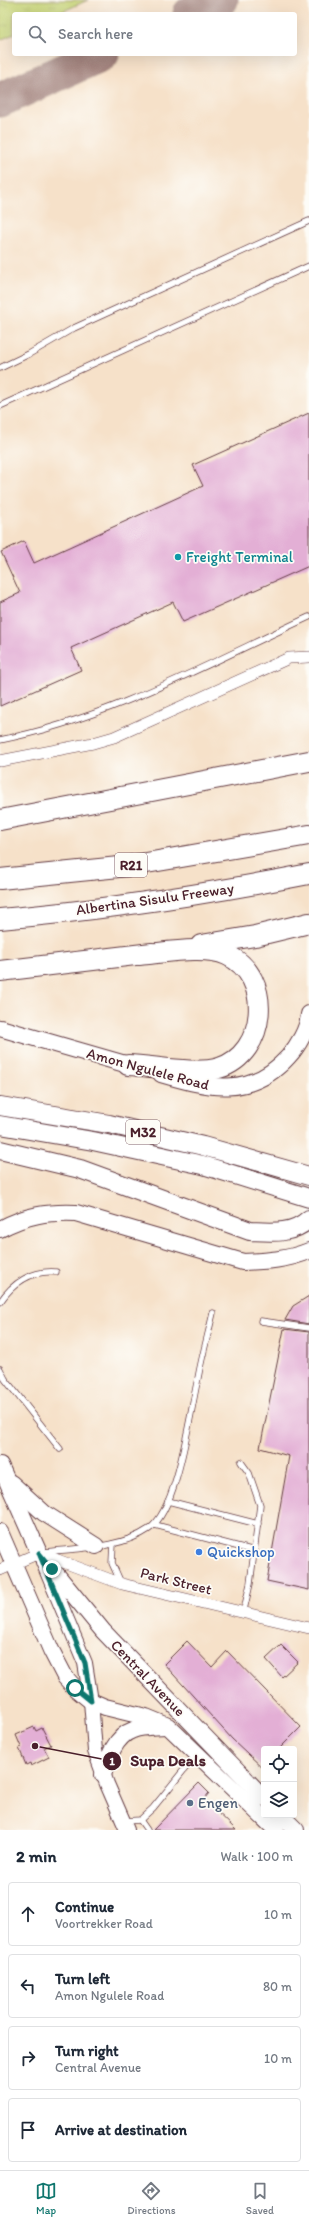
<!DOCTYPE html>
<meta charset="utf-8">
<style>
:root{--surface:#fff;--page:#f6f6f7;--text:#1f2937;--muted:#747a83;--line:#e0e1e3;--accent:#0f766e}
body{margin:0;font-family:Itim,sans-serif;background:var(--page);color:var(--text)}
.controls{position:absolute;right:12px;bottom:12px;display:grid;overflow:hidden;border-radius:4px;box-shadow:0 4px 16px #0002}
.controls button{width:36px;height:36px;display:grid;place-items:center;padding:0;border:0;border-bottom:1px solid var(--line);background:var(--surface);color:var(--text);font:20px sans-serif}
.stop{position:absolute;width:12px;height:12px;margin:-9px;border:3px solid #0f766e;border-radius:50%;background:#fff}
.stop.end{background:#0f766e;border-color:#fff;box-shadow:0 1px 4px #0008}
.list{margin:0;padding:0;list-style:none}
h2{display:flex;justify-content:space-between;align-items:center;height:52px;margin:0;padding:0 16px;font-size:17px}
h2 small{font-size:13px;font-weight:400;color:var(--muted)}
.list li{display:grid;grid-template-columns:26px 1fr auto;gap:12px;align-items:center;box-sizing:border-box;height:64px;margin:0 8px 8px;padding:0 8px;border:1px solid var(--line);border-radius:4px}
.list b{display:block;font-size:15px;white-space:nowrap}
.list p{margin:0;font-size:13px;white-space:nowrap;color:var(--muted)}
.list em{font-size:13px;font-style:normal;color:var(--muted)}
.icon{flex:none;width:22px;height:22px;fill:none;stroke:currentColor;stroke-width:2;stroke-linecap:round;stroke-linejoin:round}
.map{position:relative;flex:none;width:309px;height:1830px;overflow:hidden}
.search{position:absolute;background:var(--surface);box-shadow:0 4px 16px #0002;left:12px;right:12px;top:12px;height:44px;display:flex;align-items:center;gap:10px;box-sizing:border-box;padding:0 14px;border-radius:4px;color:var(--muted);font-size:15px}
.sheet{height:340px;background:var(--surface)}
nav{display:flex;justify-content:space-around;align-items:center;box-sizing:border-box;height:56px;border-top:1px solid var(--line);background:var(--surface);font-size:11px;color:var(--muted)}
nav a{display:grid;justify-items:center;gap:2px}
nav .on{color:var(--accent)}
.map>svg:first-child{display:block}
.grass{fill:url(#grass-tufts);stroke:#887950}
.lines{fill:none;stroke-linecap:round;stroke-linejoin:round}
.taxiway{stroke:#a0807a;stroke-width:35}
.building{fill:#e3afd5}
.service-casing{stroke:#643c43;stroke-width:7}
.minor-casing{stroke:#643c43;stroke-width:12}
.tertiary-casing{stroke:#643c43;stroke-width:16}
.secondary-casing{stroke:#643c43;stroke-width:18}
.primary-casing{stroke:#643c43;stroke-width:20}
.motorway-casing{stroke:#643c43;stroke-width:22}
.service{stroke:#fff;stroke-width:5.5}
.minor{stroke:#fff;stroke-width:11}
.tertiary{stroke:#fff;stroke-width:14}
.secondary{stroke:#fff;stroke-width:16}
.primary{stroke:#fff;stroke-width:18}
.motorway{stroke:#fff;stroke-width:20}
.route{stroke:#0f766e;stroke-width:5}
.culture-dot{fill:#0f9aa8;stroke:#fdfcf7;stroke-width:1.5}
.shop-dot{fill:#3f7fe0;stroke:#fdfcf7;stroke-width:1.5}
.service-dot{fill:#5c6f8a;stroke:#fdfcf7;stroke-width:1.5}
.labels{text-anchor:middle;dominant-baseline:central;stroke-width:3.5;stroke-linejoin:round;paint-order:stroke}
.shield{fill:#fdfcf7;stroke:#806168;stroke-width:1}
.shield-label{font-size:14px;font-weight:bold;fill:#4a1f2b}
.culture-label{font-size:15px;fill:#0d838f;stroke:#fdfcf7;text-anchor:start}
.street-label{font-size:15px;fill:#4a1f2b;stroke:#fdfcf7}
.shop-label{font-size:15px;fill:#366cbe;stroke:#fdfcf7;text-anchor:start}
.service-label{font-size:15px;fill:#4e5e75;stroke:#fdfcf7;text-anchor:start}
.leader{fill:none;stroke:#4a1f2b;stroke-width:1.5}
.callout-dot{fill:#4a1f2b;stroke:#fdfcf7;stroke-width:1.5}
.mark-label{font-size:12px;text-anchor:middle;font-weight:bold;fill:#fff}
.callout-label{font-size:16px;text-anchor:middle;font-weight:bold;fill:#4a1f2b;stroke:#fdfcf7;stroke-width:3.5;stroke-linejoin:round;paint-order:stroke}
</style>
<div class="map">
<svg width="309" height="1830" viewBox="0 0 309 1830">
<defs>
<pattern id="grass-tufts" width="24" height="20" patternUnits="userSpaceOnUse"><rect width="24" height="20" fill="#c6d374"/><path d="M3 7l-1-3M5 7V3M7 7l1-3M15 17l-1-3M17 17v-4M19 17l1-3" fill="none" stroke="#acb565"/></pattern>
</defs>
<rect width="100%" height="100%" fill="#fdfcf7"/>
<filter id="ink" filterUnits="userSpaceOnUse"><feTurbulence type="fractalNoise" baseFrequency=".025" numOctaves="2"/><feDisplacementMap in="SourceGraphic" scale="8" xChannelSelector="R" yChannelSelector="G"/><feConvolveMatrix kernelMatrix="1 2 1 2 8 2 1 2 1" color-interpolation-filters="sRGB"/></filter>
<filter id="wash" filterUnits="userSpaceOnUse"><feTurbulence type="fractalNoise" baseFrequency=".012" numOctaves="4" result="noise"/><feDisplacementMap in="SourceGraphic" scale="16" xChannelSelector="R" yChannelSelector="G"/><feGaussianBlur stdDeviation="0.9" result="paint"/><feColorMatrix in="noise" values="0 0 0 0 0 0 0 0 0 0 0 0 0 0 0 0 0 1.4 0 .05"/><feComposite in="paint" operator="in"/></filter>
<g filter="url(#wash)">
<rect width="100%" height="100%" fill="#f6e1c9"/>
<path class="grass" d="M0,0h88l-31,14h-43v20l-14,6z"/>
<g class="lines">
<g class="taxiway">
<path d="M190,14l31,-14"/>
<path d="M0,100l102,-46"/>
</g>
</g>
<g id="blocks">
<g class="building">
<path d="M309,413v153l-126,56 -10,-20 -102,46 10,22 -81,36v-104l20,-9 -19,-41 23,-11 10,22 169,-77 -10,-21z"/>
<path d="M309,1296v28l-24,-4 8,-14z"/>
<path d="M284,1329l25,3v258l-42,-9 22,-125 -29,-8z"/>
<path d="M187,1641l25,26 15,-16 74,76 -22,22h-15v20l-32,-30 -68,-75z"/>
<path d="M281,1645l17,17 -16,15 -16,-18z"/>
<path d="M34,1727l2,4 6,-3 9,17 -7,3 5,9 -18,9 -1,-3 -4,2 -7,-17 2,-1 -5,-12z"/>
<path d="M199,1783l10,10 -5,6 32,31h-83z"/>
</g>
</g>
</g>
<g filter="url(#ink)">
<use href="#blocks" fill-opacity="0" stroke="#643c43" stroke-width="1"/>
<g class="lines">
<defs>
<g id="service">
<path d="M0,368l29,-14 45,-26 235,-107"/>
<path d="M0,406l309,-140"/>
<path d="M0,740c109,-21 209,-77 309,-123"/>
<path d="M0,1302c13,-19 32,-32 56,-30"/>
<path d="M261,1321l48,7"/>
<path d="M0,1369l5,10 55,70"/>
<path d="M241,1462l8,11 11,32 -10,79 -7,30"/>
<path d="M168,1501l90,23"/>
<path d="M155,1525l100,26"/>
<path d="M113,1544l-1,19 9,20"/>
<path d="M43,1552c34,-4 77,-3 106,-23 29,-19 41,-117 49,-151 4,-22 10,-43 15,-65"/>
<path d="M140,1820l7,10"/>
<path d="M125,1821l15,-1 13,-12 43,-53"/>
</g>
<g id="minor">
<path d="M0,761l93,-18 21,-6 175,-79 20,-1"/>
<path d="M0,1570l39,-17 83,31 187,44"/>
</g>
<path id="tertiary" d="M43,1562l42,101 6,38 4,50 12,33 20,46"/>
<g id="secondary">
<path d="M0,1028l139,40"/>
<path d="M161,1074c48,14 89,25 127,-17 10,-11 20,-28 21,-43"/>
<path d="M0,1229c27,-14 46,-17 76,-16l167,49c24,-1 44,-2 66,-11"/>
<path d="M0,1465l39,88 64,78 161,167"/>
<path d="M11,1483l33,30 52,33"/>
<path d="M0,1532l51,118 14,27 10,11 16,13 14,6 41,10 22,9 108,104"/>
<path d="M103,1775c5,-16 12,-39 30,-45 9,-4 22,-3 32,-4"/>
<path d="M281,1815l15,15"/>
</g>
<g id="primary">
<path d="M0,1106l109,18 94,22 106,30"/>
<path d="M0,1125l93,16 110,24 106,33"/>
<path d="M0,1150l80,19 170,62c21,1 42,4 59,-12"/>
</g>
<g id="motorway">
<path d="M0,820l309,-59"/>
<path d="M0,879l129,-13 180,-31"/>
<path d="M0,919c103,-9 207,-25 309,-45"/>
<path d="M201,945l54,-9 54,-13"/>
<path d="M0,971l152,-18"/>
<path d="M128,1065c26,1 67,10 91,3 48,-14 55,-92 8,-113 -22,-10 -63,-2 -88,0"/>
</g>
</defs>
<use href="#service" class="service-casing"/>
<use href="#minor" class="minor-casing"/>
<use href="#tertiary" class="tertiary-casing"/>
<use href="#secondary" class="secondary-casing"/>
<use href="#primary" class="primary-casing"/>
<use href="#motorway" class="motorway-casing"/>
<use href="#service" class="service"/>
<use href="#minor" class="minor"/>
<use href="#tertiary" class="tertiary"/>
<use href="#secondary" class="secondary"/>
<use href="#primary" class="primary"/>
<use href="#motorway" class="motorway"/>
</g>
</g>
<g class="lines" filter="url(#ink)">
<path class="route" d="M52,1569l-13,-16 46,110 6,38 -16,-13"/>
</g>
<circle class="culture-dot" cx="178" cy="557" r="4"/>
<circle class="shop-dot" cx="199" cy="1552" r="4"/>
<circle class="service-dot" cx="190" cy="1803" r="4"/>
<g class="labels">
<g class="shield">
<rect x="115" y="853" width="32" height="24" rx="3"/>
<rect x="126" y="1120" width="34" height="24" rx="3"/>
</g>
<g class="shield-label">
<text x="131" y="865">R21</text>
<text x="143" y="1132">M32</text>
</g>
<g class="culture-label">
<text x="186" y="557">Freight Terminal</text>
</g>
<g class="street-label">
<text transform="translate(155 899) rotate(-8)">Albertina Sisulu Freeway</text>
<text transform="translate(148 1069) rotate(15)">Amon Ngulele Road</text>
<text transform="translate(176 1581) rotate(14)">Park Street</text>
<text transform="translate(148 1678) rotate(46)">Central Avenue</text>
</g>
<g class="shop-label">
<text x="207" y="1552">Quickshop</text>
</g>
<g class="service-label">
<text x="198" y="1803">Engen</text>
</g>
</g>
<path class="leader" d="M35 1746L112 1761"/>
<g class="callout-dot">
<circle cx="35" cy="1746" r="4"/>
<circle cx="112" cy="1761" r="10"/>
</g>
<g class="mark-label">
<text x="112" y="1765">1</text>
</g>
<g class="callout-label">
<text x="168" y="1766">Supa Deals</text>
</g>
</svg>
<div class="controls">
<button><svg class="icon" aria-label="locate" viewBox="0 0 24 24"><circle cx="12" cy="12" r="6"/><path d="M12 2v4M12 18v4M2 12h4M18 12h4"/></svg></button>
<button><svg class="icon" aria-label="layers" viewBox="0 0 24 24"><path d="M12 4l9 5-9 5-9-5zM3 14l9 5 9-5"/></svg></button>
</div>
<div class="stop" style="left:75px;top:1688px"></div>
<div class="stop end" style="left:52px;top:1569px"></div>
<div class="search"><svg class="icon" aria-label="search" viewBox="0 0 24 24"><circle cx="10" cy="10" r="6"/><path d="M15 15l6 6"/></svg>Search here</div>
</div>
<section class="sheet">
<h2>2 min<small>Walk · 100 m</small></h2>
<ul class="list">
<li><svg class="icon" aria-label="ahead" viewBox="0 0 24 24"><path d="M12 20V5M6 11l6-6 6 6"/></svg><div><b>Continue</b><p>Voortrekker Road</p></div><em>10 m</em></li>
<li><svg class="icon" aria-label="left" viewBox="0 0 24 24"><path d="M17 20v-9H6M10 6l-5 5 5 5"/></svg><div><b>Turn left</b><p>Amon Ngulele Road</p></div><em>80 m</em></li>
<li><svg class="icon" aria-label="right" viewBox="0 0 24 24"><path d="M7 20v-9h11M14 6l5 5-5 5"/></svg><div><b>Turn right</b><p>Central Avenue</p></div><em>10 m</em></li>
<li><svg class="icon" aria-label="arrive" viewBox="0 0 24 24"><path d="M6 21V4h12l-3 4 3 4H6"/></svg><div><b>Arrive at destination</b></div></li>
</ul>
</section>
<nav>
<a class="on"><svg class="icon" aria-label="map" viewBox="0 0 24 24"><path d="M3 6l6-2 6 2 6-2v14l-6 2-6-2-6 2zM9 4v14M15 6v14"/></svg>Map</a>
<a><svg class="icon" aria-label="directions" viewBox="0 0 24 24"><path d="M12 3l9 9-9 9-9-9zM9 14v-3h6M13 9l2 2-2 2"/></svg>Directions</a>
<a><svg class="icon" aria-label="saved" viewBox="0 0 24 24"><path d="M7 4h10v16l-5-4-5 4z"/></svg>Saved</a>
</nav>
